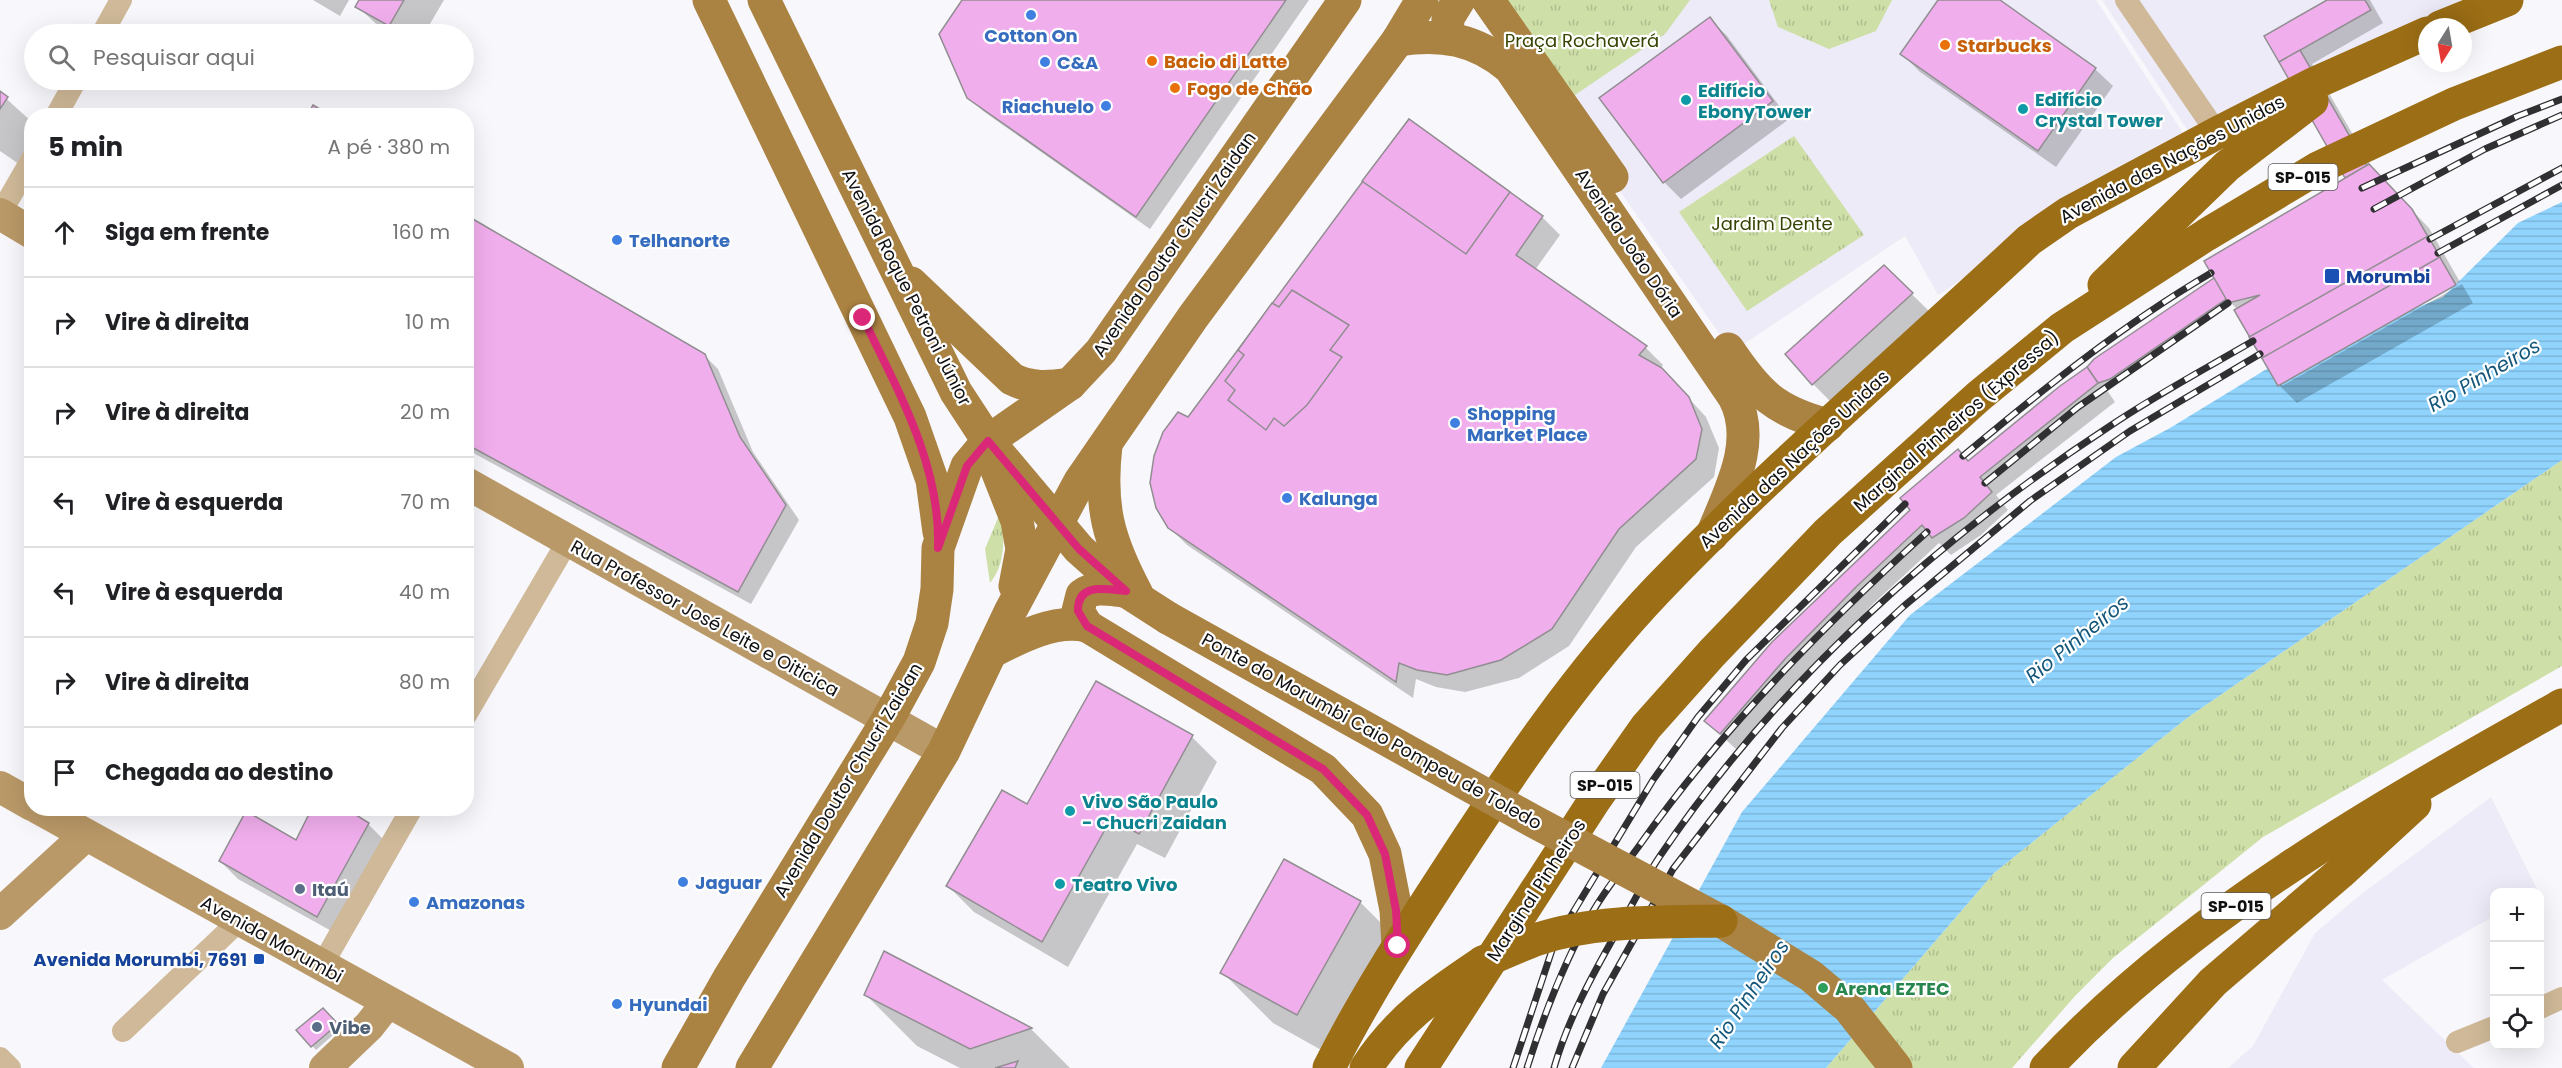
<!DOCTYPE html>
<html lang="pt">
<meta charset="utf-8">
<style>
:root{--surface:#fff;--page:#f6f6f6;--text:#202124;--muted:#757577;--line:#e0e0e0}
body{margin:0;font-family:Poppins,sans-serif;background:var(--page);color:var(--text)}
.controls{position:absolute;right:18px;bottom:18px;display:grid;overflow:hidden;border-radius:12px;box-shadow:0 6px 24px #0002}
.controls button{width:54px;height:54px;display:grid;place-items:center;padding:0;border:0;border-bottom:2px solid var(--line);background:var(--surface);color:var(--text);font:30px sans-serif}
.compass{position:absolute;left:2418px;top:18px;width:54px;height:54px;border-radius:50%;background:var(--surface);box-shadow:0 6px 24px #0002;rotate:191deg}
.stop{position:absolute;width:18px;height:18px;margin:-14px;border:4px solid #db2777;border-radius:50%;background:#fff}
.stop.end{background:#db2777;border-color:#fff;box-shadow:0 2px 6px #0008}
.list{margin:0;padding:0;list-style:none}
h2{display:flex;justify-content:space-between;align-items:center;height:78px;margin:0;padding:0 24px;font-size:26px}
h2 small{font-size:20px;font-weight:400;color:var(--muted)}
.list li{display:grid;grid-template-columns:39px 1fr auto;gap:18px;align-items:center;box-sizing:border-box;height:90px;padding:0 24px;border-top:2px solid var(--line)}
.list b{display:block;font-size:22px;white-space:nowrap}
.list em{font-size:20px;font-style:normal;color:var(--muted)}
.icon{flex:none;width:33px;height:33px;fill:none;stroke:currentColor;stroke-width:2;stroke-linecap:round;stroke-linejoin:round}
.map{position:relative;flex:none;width:2562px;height:1068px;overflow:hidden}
.search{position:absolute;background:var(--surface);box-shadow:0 6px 24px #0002;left:24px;top:24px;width:450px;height:66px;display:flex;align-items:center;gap:15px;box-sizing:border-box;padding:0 21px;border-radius:33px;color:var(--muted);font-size:22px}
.panel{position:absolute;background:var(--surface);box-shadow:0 6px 24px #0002;left:24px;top:108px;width:450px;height:708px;border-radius:24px}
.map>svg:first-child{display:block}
.built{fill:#edebf7}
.grass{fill:url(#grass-tufts)}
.water{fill:url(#water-rules)}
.shadow{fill:#0003}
.building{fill:#f1aeed;stroke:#918e91;stroke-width:1.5}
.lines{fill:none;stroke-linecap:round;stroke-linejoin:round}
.street{stroke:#cfb998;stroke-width:22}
.secondary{stroke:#ba9968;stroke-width:32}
.primary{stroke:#aa8242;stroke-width:33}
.highway{stroke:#9c6e15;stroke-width:33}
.rail-casing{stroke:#303033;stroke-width:7}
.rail{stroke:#fff;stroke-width:4.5;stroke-dasharray:14;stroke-linecap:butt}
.primary-bridge{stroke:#aa8242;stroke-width:33}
.highway-bridge{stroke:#9c6e15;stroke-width:33}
.route{stroke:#db2777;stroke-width:8}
.shop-dot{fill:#3f7fe0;stroke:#fff;stroke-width:2}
.food-dot{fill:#e8710a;stroke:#fff;stroke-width:2}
.culture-dot{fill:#0f9aa8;stroke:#fff;stroke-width:2}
.transit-dot{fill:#1a4fb4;stroke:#fff;stroke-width:2}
.service-dot{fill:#5c6f8a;stroke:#fff;stroke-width:2}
.leisure-dot{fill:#2e9e5b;stroke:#fff;stroke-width:2}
.labels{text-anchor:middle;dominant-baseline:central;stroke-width:4.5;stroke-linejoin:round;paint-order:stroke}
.shield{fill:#fff;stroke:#585859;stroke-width:1.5}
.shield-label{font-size:16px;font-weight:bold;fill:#101012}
.shop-label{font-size:18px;font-weight:bold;fill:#366cbe;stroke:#fff;text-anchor:start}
.park-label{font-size:18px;fill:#364301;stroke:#fff}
.food-label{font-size:18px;font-weight:bold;fill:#c56008;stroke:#fff;text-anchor:start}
.culture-label{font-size:18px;font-weight:bold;fill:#0d838f;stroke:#fff;text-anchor:start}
.street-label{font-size:18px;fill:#101012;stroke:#fff}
.transit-label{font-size:18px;font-weight:bold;fill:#164399;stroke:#fff;text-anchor:start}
.service-label{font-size:18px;font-weight:bold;fill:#4e5e75;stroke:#fff;text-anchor:start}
.leisure-label{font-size:18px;font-weight:bold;fill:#27864d;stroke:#fff;text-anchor:start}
.water-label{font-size:20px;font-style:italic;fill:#14577a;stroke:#fff}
</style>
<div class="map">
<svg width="2562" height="1068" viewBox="0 0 2562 1068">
<defs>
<pattern id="grass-tufts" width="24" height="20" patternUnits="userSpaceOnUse" patternTransform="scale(1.5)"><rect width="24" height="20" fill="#cedfa7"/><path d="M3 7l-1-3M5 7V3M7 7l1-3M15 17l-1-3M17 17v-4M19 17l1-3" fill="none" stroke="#b0be8f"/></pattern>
<pattern id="water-rules" width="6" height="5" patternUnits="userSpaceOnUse" patternTransform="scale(1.5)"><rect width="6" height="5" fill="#90d4fe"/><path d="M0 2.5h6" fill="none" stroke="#7bb5d9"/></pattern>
</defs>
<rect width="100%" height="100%" fill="#f8f7fb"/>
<g class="built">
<path d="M1487,0h609l87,133 -245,162 -33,-59 -173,116z"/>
<path d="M2102,0h367l-281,131z"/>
<path d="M2491,797l47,94 -44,1v24l-112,64 92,88h-246l25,-22 62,-113 44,-37z"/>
</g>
<g class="grass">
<path d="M1502,0h188l-25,34 -93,63z"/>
<path d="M1769,0h123l-16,31 -47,18 -51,-22z"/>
<path d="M1794,136l70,99 -117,76 -68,-99z"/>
<path d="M2562,460v206l-299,171 -150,121 -38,38 -63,72h-186l168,-195 193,-155z"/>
<path d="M1000,513l4,2c-1,24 2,49 -14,68l-5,-34z"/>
</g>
<path class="water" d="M2562,202v258l-375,258 -193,155 -168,195h-225l141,-256 168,-197 206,-158 54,-29 95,-58 178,-73 75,-74z"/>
<g class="shadow">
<path d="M313,0h36l-9,16z"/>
<path d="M360,0h84l-20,34h-37l-30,-28z"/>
<path d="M964,0h345l-159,229 -167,-118 -14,-14z"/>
<path d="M1940,0h57l98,69 18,17 -57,81 -136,-95 -18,-18z"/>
<path d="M2330,0h40l13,23 -71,41 62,107 55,57 31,54 -178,100v4l180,-102 11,19 -176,100 -18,-18 -41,-75 -8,-8 -116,80 -10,4 11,16 -119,93 12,15 -27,25 -30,20 -12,-12 -66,61 -70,72 -65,75 -32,-30 263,-258 379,-285 -82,-141z"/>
<path d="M1710,19l17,17 62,83 -108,80 -17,-17z"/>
<path d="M0,93l32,29v51l-32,-22z"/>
<path d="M1409,121l133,96 18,18 -25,35 111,78 17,17 -2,3 45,49 13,31 -5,29 -78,70 -67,99 -50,32 -54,14 -29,-5 -20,-8 -3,19 -226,-153 -18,-18 19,-108z"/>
<path d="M466,217l238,138 14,14 35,83 46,68 -48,84 -285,-155z"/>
<path d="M1884,267l46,45 -100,89 -17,-17z"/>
<path d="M1192,737l25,25 -52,96 -28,-14 -69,123 -94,-55 -26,-26 80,-80z"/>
<path d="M368,824l18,18 -51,91 -97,-54 -18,-18z"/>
<path d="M1360,902l51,51 -63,112 -75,-42 -51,-51z"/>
<path d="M885,953l146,76 39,39h-110l-43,-22 -51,-51z"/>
<path d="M327,1014l13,15 -24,21 -17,-19z"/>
</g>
<g class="building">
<path d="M359,0h45l-15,26 -34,-19z"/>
<path d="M962,0h324l-150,217 -169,-119 -28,-64z"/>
<path d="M1938,0h62l96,68 -58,83 -138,-97z"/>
<path d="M2327,0h38l6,10 -92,52 -15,-26z"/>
<path d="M1710,17l63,84 -110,82 -64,-85z"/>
<path d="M2300,50l67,116 -22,12 -66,-116z"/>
<path d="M0,91l8,6 -8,12z"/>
<path d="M313,105l18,11h-24z"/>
<path d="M1409,119l134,97 -27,39 131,91 -8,9 23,13 27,29 13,32 -6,30 -77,70 -67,100 -51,31 -54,15 -30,-5 -18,-7 -3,19 -228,-154 -12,-20 -6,-25 4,-27 9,-24 15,-20 10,5z"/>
<path d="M1409,119l101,73 -44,62 -104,-73z"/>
<path d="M2369,164l43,45 44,76 -178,101 -44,-76 26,-15 -32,8 -24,-42z"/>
<path d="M466,215l239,139 35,83 46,68 -48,87 -272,-148z"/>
<path d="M2428,236l12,21 -178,101 -13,-21z"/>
<path d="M1884,265l29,28 -101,92 -27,-31z"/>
<path d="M2214,278l12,21 -116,80 -12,4 -11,-16 7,-8z"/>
<path d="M1292,290l57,35 -19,25 12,7 -35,48 -23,21 -10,-8 -8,12 -38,-30 7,-10 -10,-9 19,-26 -6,-5 34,-47 7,4z"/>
<path d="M2087,367l11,16 -118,94 12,15 -28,26 -32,20 -10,-13 -66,62 -71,72 -65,75 -16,-13 68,-79 138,-132 -10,-12 58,-49 10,12 92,-75z"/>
<path d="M1096,681l97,54 -54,99 -28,-15 -69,123 -96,-56 56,-96 25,14z"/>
<path d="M312,808h33l24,15 -52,94 -98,-56 27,-50 50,29z"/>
<path d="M1284,859l77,42 -64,114 -77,-42z"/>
<path d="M884,951l148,77 -62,21 -106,-54z"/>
<path d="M323,1008l15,16 -27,23 -15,-17z"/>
<path d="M1018,1061l-3,7h-20z"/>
</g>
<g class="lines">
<g class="street">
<path d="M2126,0l91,133"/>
<path d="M102,34l19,-34"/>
<path d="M56,116l20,-36"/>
<path d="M0,214l32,-55"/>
<path d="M466,715l101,-173"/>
<path d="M321,967l91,-159"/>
<path d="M2540,1008l22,-10"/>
<path d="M123,1031l116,-110"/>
<path d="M2457,1042l37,-15"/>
<path d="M0,1058l10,10"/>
</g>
<g class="secondary">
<path d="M0,214l32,19"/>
<path d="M466,483l478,268"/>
<path d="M0,787l32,18"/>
<path d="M38,808l470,260"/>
<path d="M0,914l85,-78"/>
<path d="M325,1068l44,-42 18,-23"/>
</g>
<g class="primary">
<path d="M709,0l201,417 22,63 7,52"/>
<path d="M764,0l192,392 32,49 91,108 47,42 42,27"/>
<path d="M1488,0l124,177"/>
<path d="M1447,38l1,-20 11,-18"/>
<path d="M1398,40c43,-7 78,-1 112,28l224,329c24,45 -5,95 -22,138"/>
<path d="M911,283l101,96c20,10 37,8 58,5"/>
<path d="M1728,349c30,45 47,62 100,76"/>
<path d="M1106,445c-7,61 2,95 31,149"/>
<path d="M994,463l23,58 5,28 -7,37"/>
<path d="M1087,626l-9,-15 4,-16c13,-10 29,-5 44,-4"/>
<path d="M991,652c27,-14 65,-34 96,-26l236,143 44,46 18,39 11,56 2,36"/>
<path d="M1721,921l90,55 38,32 47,60"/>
<path d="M678,1068l51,-90 159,-259 31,-57 13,-39 5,-34 1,-41 29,-82 21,-25 82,-57 31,-33 244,-351"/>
<path d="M752,1068l192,-317 66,-139 70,-131 113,-164 205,-277 24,-40"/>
</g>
<g class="highway">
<path d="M2440,27l67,-27"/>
<path d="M2104,285l123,-119 85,-65"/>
<path d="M1329,1068c35,-70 78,-136 121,-202 63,-97 128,-193 207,-276 118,-123 248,-234 372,-350l39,-27 149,-80 98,-50 112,-50"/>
<path d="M1366,1068c33,-50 68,-73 117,-106"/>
<path d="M1421,1068l173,-267 52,-74 66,-74 116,-121 151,-136 83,-68 144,-93 112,-67 136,-64 108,-42"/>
<path d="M2046,1068c145,-155 333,-260 516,-363"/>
<path d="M2134,1068l79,-86 127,-109 75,-69"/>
</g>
<defs>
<g id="rail">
<path d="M2362,188l156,-72 44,-17"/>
<path d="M2374,209l111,-60 77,-34"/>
<path d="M2430,239l132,-71"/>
<path d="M2438,253l124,-68"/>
<path d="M1963,456c79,-66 159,-131 248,-183"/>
<path d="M1985,483l93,-76 150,-104"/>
<path d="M1513,1068l41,-124 99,-164 45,-63 48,-57 159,-156"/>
<path d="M1527,1068c17,-54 37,-106 65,-155 13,-23 31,-45 47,-67 82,-116 182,-218 288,-314"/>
<path d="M1554,1068c15,-53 43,-101 70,-149 12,-21 23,-44 36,-63 116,-172 277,-317 450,-430 46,-31 95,-57 143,-85"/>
<path d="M1572,1068l31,-74 70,-125 109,-141 58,-63 64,-59 126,-105 100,-70 130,-77"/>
</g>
</defs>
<use href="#rail" class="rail-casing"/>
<use href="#rail" class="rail"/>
<path class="primary-bridge" d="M1168,618l365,203 188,100"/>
<path class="highway-bridge" d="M1483,962c18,-8 36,-16 55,-23 58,-19 124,-17 183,-18"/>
</g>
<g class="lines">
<path class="route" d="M863,318c35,73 78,147 75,230l29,-82 21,-25 91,108 47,42c-20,-2 -49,-9 -48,20l9,15 236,143 44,46 18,39 11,56 2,36"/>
</g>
<g class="shop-dot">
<circle cx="1031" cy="15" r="6"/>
<circle cx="1045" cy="62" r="6"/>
<circle cx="1106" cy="106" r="6"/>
<circle cx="617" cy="240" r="6"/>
<circle cx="1455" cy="423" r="6"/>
<circle cx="1287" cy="498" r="6"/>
<circle cx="683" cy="882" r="6"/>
<circle cx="414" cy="902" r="6"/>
<circle cx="617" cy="1004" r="6"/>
</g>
<g class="food-dot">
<circle cx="1945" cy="45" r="6"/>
<circle cx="1152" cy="61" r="6"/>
<circle cx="1175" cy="88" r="6"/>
</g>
<g class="culture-dot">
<circle cx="1686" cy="100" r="6"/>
<circle cx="2023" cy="109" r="6"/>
<circle cx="1070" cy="811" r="6"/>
<circle cx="1060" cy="884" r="6"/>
</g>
<g class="transit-dot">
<rect x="2324" y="268" width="16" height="16" rx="3"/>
<rect x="253" y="953" width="12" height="12" rx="3"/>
</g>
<g class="service-dot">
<circle cx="300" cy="889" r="6"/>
<circle cx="317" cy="1027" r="6"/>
</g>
<circle class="leisure-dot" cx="1823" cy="988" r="6"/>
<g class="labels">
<g class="shield">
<rect x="2268.5" y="164" width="69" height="26" rx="4.5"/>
<rect x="1570.5" y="772" width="69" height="26" rx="4.5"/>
<rect x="2201.5" y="893" width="69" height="26" rx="4.5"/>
</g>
<g class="shield-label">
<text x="2303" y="177">SP-015</text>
<text x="1605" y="785">SP-015</text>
<text x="2236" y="906">SP-015</text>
</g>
<g class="shop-label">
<text x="1031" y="35" text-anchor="middle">Cotton On</text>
<text x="1057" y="62">C&amp;A</text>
<text x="1094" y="106" text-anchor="end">Riachuelo</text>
<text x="629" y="240">Telhanorte</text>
<text x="1467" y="413">Shopping<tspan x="1467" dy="21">Market Place</tspan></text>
<text x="1299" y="498">Kalunga</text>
<text x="695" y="882">Jaguar</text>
<text x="426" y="902">Amazonas</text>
<text x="629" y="1004">Hyundai</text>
</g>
<g class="park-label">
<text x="1582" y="40">Praça Rochaverá</text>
<text x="1772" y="223">Jardim Dente</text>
</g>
<g class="food-label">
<text x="1957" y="45">Starbucks</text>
<text x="1164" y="61">Bacio di Latte</text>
<text x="1187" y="88">Fogo de Chão</text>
</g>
<g class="culture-label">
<text x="1698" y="90">Edifício<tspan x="1698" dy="21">EbonyTower</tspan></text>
<text x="2035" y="99">Edifício<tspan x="2035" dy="21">Crystal Tower</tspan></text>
<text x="1082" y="801">Vivo São Paulo<tspan x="1082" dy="21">- Chucri Zaidan</tspan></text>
<text x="1072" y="884">Teatro Vivo</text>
</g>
<g class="street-label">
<text transform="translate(2172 159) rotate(-28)">Avenida das Nações Unidas</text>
<text transform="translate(1629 243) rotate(56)">Avenida João Dória</text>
<text transform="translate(1174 244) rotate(-55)">Avenida Doutor Chucri Zaidan</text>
<text transform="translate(907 287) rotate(63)">Avenida Roque Petroni Júnior</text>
<text transform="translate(1956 421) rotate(-41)">Marginal Pinheiros (Expressa)</text>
<text transform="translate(1794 459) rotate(-43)">Avenida das Nações Unidas</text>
<text transform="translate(705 618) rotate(29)">Rua Professor José Leite e Oiticica</text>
<text transform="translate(1372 731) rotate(29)">Ponte do Morumbi Caio Pompeu de Toledo</text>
<text transform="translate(848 780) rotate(-59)">Avenida Doutor Chucri Zaidan</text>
<text transform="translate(1536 890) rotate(-57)">Marginal Pinheiros</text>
<text transform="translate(272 939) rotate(29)">Avenida Morumbi</text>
</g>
<g class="transit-label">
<text x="2346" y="276">Morumbi</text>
<text x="247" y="959" text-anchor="end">Avenida Morumbi, 7691</text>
</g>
<g class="service-label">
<text x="312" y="889">Itaú</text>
<text x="329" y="1027">Vibe</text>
</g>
<g class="leisure-label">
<text x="1835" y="988">Arena EZTEC</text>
</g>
<g class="water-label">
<text transform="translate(2484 375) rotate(-30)">Rio Pinheiros</text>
<text transform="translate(2077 639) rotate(-39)">Rio Pinheiros</text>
<text transform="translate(1749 994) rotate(-56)">Rio Pinheiros</text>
</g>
</g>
</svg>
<div class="controls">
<button>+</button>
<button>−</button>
<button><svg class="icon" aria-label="locate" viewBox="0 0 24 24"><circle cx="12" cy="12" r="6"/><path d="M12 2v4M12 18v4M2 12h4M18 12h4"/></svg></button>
</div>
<svg class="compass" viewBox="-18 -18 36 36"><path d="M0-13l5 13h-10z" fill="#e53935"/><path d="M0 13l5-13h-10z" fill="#757577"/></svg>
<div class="stop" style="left:1398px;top:946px"></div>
<div class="stop end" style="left:863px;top:318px"></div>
<div class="search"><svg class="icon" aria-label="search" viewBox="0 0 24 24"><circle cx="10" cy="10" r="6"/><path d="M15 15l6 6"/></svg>Pesquisar aqui</div>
<section class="panel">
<h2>5 min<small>A pé · 380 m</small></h2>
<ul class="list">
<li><svg class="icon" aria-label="ahead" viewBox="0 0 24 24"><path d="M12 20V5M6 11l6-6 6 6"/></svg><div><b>Siga em frente</b></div><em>160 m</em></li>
<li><svg class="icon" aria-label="right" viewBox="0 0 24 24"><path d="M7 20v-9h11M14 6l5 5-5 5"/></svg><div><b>Vire à direita</b></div><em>10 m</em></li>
<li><svg class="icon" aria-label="right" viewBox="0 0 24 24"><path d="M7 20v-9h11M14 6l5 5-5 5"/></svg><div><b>Vire à direita</b></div><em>20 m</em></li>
<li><svg class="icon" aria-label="left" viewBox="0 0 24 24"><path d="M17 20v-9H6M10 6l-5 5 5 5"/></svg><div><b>Vire à esquerda</b></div><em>70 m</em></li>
<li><svg class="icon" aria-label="left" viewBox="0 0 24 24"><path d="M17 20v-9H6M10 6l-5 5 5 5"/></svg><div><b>Vire à esquerda</b></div><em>40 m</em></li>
<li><svg class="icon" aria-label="right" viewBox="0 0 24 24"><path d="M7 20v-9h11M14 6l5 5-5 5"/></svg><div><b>Vire à direita</b></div><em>80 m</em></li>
<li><svg class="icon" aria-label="arrive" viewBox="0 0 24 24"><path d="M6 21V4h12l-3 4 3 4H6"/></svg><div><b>Chegada ao destino</b></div></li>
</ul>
</section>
</div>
